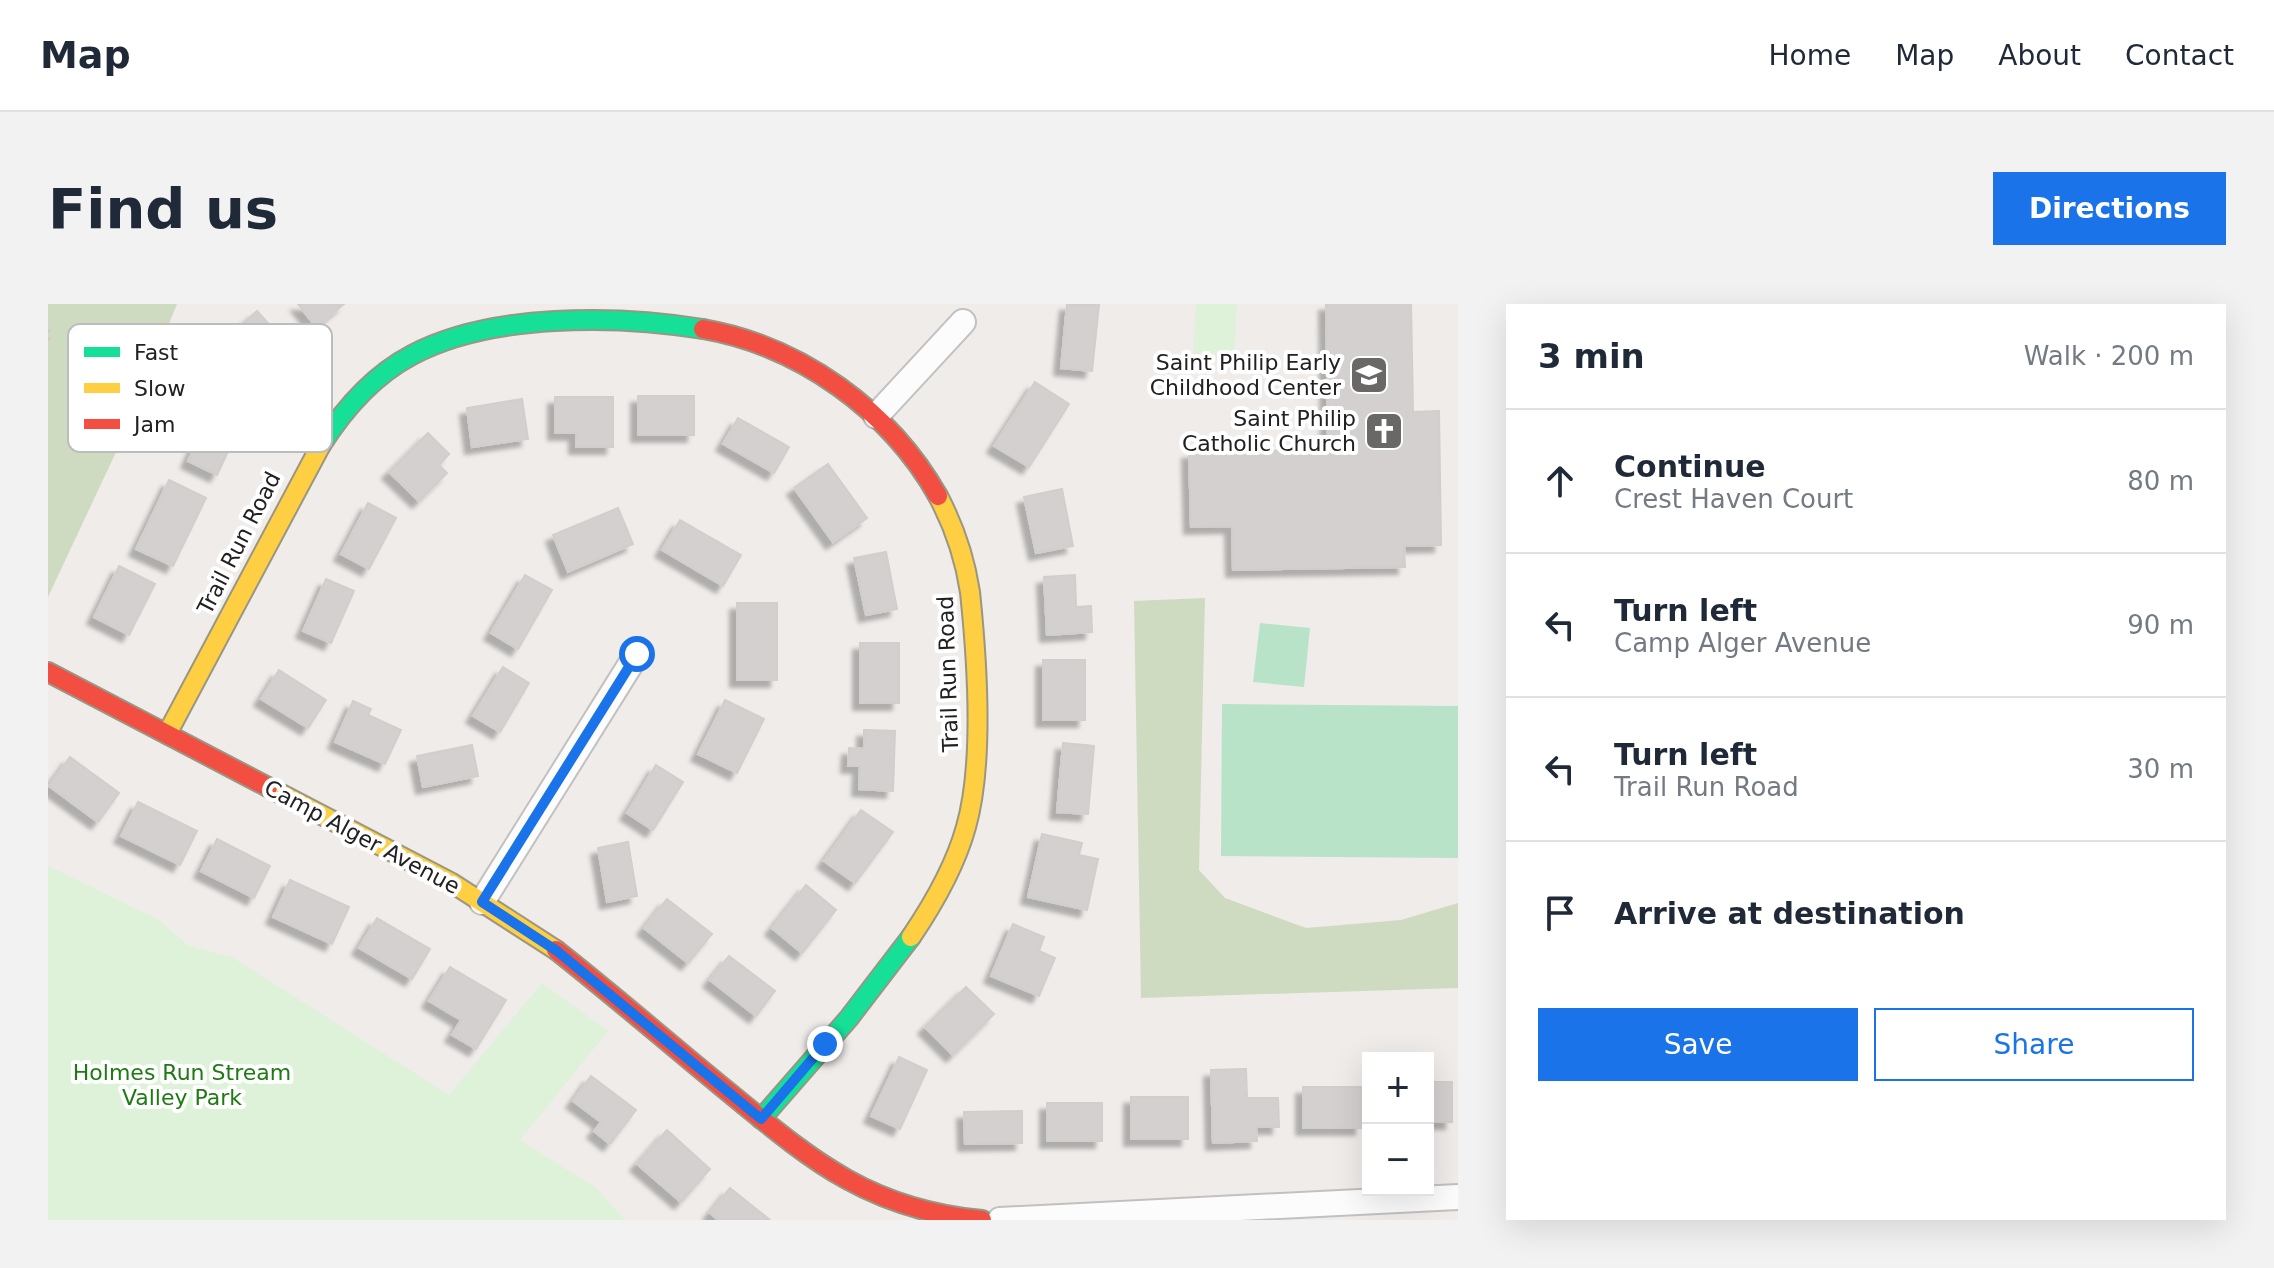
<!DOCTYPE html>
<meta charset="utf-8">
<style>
:root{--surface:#fff;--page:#f2f2f3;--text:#1f2937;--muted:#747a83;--line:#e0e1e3;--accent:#1a73e8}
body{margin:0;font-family:"DejaVu Sans",sans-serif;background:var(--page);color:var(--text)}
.controls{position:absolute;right:24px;bottom:24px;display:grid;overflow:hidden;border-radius:0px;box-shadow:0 8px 32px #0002}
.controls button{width:72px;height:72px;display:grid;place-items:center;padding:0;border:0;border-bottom:2px solid var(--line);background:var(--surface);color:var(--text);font:40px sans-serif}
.stop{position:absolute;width:24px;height:24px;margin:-18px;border:6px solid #1a73e8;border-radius:50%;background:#fff}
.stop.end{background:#1a73e8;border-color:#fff;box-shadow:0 2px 8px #0008}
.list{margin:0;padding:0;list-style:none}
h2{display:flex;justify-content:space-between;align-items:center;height:104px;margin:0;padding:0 32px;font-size:34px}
h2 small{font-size:26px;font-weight:400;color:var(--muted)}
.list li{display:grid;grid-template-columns:52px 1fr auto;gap:24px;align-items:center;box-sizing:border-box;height:144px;padding:0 32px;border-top:2px solid var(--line)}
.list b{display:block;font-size:30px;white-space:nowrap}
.list p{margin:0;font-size:26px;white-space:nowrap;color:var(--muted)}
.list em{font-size:26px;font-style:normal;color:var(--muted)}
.actions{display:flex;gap:16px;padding:24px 32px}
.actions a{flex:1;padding:18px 0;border:2px solid var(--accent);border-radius:0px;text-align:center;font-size:28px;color:var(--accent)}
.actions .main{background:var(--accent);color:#fff}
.icon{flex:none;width:44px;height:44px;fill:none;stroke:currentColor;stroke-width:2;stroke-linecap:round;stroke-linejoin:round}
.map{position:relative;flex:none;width:1410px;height:916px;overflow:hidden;border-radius:0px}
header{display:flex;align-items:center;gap:48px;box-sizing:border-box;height:112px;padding:0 40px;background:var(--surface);border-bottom:2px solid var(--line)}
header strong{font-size:38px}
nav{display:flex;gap:44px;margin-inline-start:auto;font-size:28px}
.intro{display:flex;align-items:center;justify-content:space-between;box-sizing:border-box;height:192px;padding:0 48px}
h1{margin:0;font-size:56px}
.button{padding:20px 36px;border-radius:0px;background:var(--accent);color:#fff;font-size:28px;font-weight:700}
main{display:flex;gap:48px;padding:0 48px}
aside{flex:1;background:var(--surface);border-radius:0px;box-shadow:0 8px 32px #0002}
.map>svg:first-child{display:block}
.forest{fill:#cfdbc1}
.park{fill:#ddf2d8}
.pitch{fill:#b8e3c8}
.building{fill:#d4d0cf;stroke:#d2cecb;stroke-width:2;filter:url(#shadow)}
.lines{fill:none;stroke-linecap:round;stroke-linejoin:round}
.street-casing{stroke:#c2c1c0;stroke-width:28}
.fast-casing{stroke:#999683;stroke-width:22}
.slow-casing{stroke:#999683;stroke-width:22}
.jam-casing{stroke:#999683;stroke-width:22}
.path{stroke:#d7c9c9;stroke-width:5;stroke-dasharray:4 4;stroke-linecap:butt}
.street{stroke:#fdfcfc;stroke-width:24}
.fast{stroke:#16e098;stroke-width:18}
.slow{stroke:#ffcf43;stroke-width:18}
.jam{stroke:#f24e42;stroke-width:18}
.route{stroke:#1a73e8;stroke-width:10}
.labels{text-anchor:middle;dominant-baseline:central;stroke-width:8;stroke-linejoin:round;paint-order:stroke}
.poi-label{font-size:22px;fill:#212121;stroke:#fff;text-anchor:end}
.street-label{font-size:22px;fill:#212121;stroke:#fff}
.park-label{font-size:22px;fill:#1d7b12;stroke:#fff}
.key{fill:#fff;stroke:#bcbcbc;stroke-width:2}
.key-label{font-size:22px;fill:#212121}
</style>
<header>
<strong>Map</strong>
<nav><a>Home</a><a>Map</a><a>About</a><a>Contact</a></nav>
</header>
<div class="intro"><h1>Find us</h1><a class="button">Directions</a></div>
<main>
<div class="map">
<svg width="1410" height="916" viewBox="0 0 1410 916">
<defs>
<filter id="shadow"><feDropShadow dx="-7" dy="7" stdDeviation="2" flood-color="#0004"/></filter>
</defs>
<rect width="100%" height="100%" fill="#efecea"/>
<g class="forest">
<path d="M0,0h129l-52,129 -77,164z"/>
<path d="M1157,294l-6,272 26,28 81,30 95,-8 57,-17v85l-317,10 -7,-397z"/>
</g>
<g class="park">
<path d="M1148,0h41l-3,57 -41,-2z"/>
<path d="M0,562l109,53 32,27 43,11 217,138 93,-112 66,48 -88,109 76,48 29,32h-577z"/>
</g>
<g class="pitch">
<path d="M1212,319l50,5 -6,59 -51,-5z"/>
<path d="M1174,400l236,2v152l-237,-2z"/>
</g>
<g class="building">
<path d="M250,0h46l-28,23z"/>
<path d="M1019,0l32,1 -7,66 -31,-3z"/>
<path d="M1278,0h85l2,108 26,-1 2,134 -37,1 1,21 -172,3 -1,-44 -41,1 -2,-75 139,-2z"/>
<path d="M209,7l26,29 -41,36 -26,-29z"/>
<path d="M987,78l34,22 -40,63 -35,-21z"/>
<rect x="590" y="92" width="56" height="39"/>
<path d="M507,93h58v50h-37v-14h-21z"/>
<path d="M474,95l6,40 -56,8 -5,-39z"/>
<path d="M167,97l30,14 -28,60 -29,-14z"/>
<path d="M690,114l51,29 -15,26 -51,-29z"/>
<path d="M380,129l21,21 -10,11 8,8 -28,28 -30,-29z"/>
<path d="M780,160l39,54 -34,24 -39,-54z"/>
<path d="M121,176l37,18 -33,68 -37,-17z"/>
<path d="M1014,185l11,57 -37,7 -12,-56z"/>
<path d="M320,199l28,15 -27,51 -28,-15z"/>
<path d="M570,204l15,36 -65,28 -15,-37z"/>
<path d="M632,216l61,35 -18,31 -61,-36z"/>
<path d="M838,248l11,57 -31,6 -12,-57z"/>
<path d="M71,262l36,18 -26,51 -35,-18z"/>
<path d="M477,271l27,15 -34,59 -27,-16z"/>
<path d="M1027,271l1,32 15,-1 1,26 -45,3 -3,-58z"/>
<path d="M278,275l28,12 -23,52 -28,-12z"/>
<rect x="689" y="299" width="40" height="77"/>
<rect x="812" y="339" width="39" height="60"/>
<rect x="995" y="356" width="42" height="60"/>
<path d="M455,363l26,16 -29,49 -27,-16z"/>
<path d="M231,366l47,30 -18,28 -47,-29z"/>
<path d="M677,396l39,19 -27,54 -39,-19z"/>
<path d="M305,397l18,8 -3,6 33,15 -16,34 -50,-22z"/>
<path d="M816,426l31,1 -2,60 -34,-2 1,-23h-12l1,-18 15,1z"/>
<path d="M1015,439l31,3 -6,68 -31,-2z"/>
<path d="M424,441l6,31 -55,11 -6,-31z"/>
<path d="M22,453l49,36 -21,29 -49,-36z"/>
<path d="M608,461l27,17 -30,48 -26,-17z"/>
<path d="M90,498l59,29 -17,34 -59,-29z"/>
<path d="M813,506l32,22 -38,51 -31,-22z"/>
<path d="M994,530l40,9 -3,12 19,4 -11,51 -59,-13z"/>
<path d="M169,535l53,27 -16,32 -53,-27z"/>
<path d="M580,538l9,54 -30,6 -9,-54z"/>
<path d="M242,576l59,27 -17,37 -59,-27z"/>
<path d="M758,581l30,25 -34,43 -30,-25z"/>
<path d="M619,595l45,35 -24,29 -44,-35z"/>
<path d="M329,614l53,31 -18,30 -53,-31z"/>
<path d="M965,620l31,13 -5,14 16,7 -16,38 -48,-20z"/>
<path d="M681,652l46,35 -19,25 -46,-36z"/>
<path d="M402,663l56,33 -30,49 -24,-14 9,-15 -32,-19z"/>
<path d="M918,683l28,27 -41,41 -28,-28z"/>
<path d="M851,753l28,13 -27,59 -29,-13z"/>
<path d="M1198,765l1,29h31l1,29h-23l1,14 -44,2 -2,-73z"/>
<path d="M543,772l45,34 -26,34 -16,-13 7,-9 -28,-21z"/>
<rect x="1380" y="778" width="24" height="40"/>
<rect x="1255" y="783" width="59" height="41"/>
<rect x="1083" y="793" width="57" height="42"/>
<rect x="999" y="799" width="55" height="38"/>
<path d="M974,807v32l-57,1 -1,-32z"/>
<path d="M619,826l43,39 -29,33 -44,-38z"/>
<path d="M682,884l40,32h-52l-8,-7z"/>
</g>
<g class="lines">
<defs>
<g id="street">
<path d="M828,112l87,-94"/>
<path d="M434,598l155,-248"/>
<path d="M952,916l458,-23"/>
</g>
<g id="fast">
<path d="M273,141c23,-36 53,-70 91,-90 79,-42 205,-40 291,-26"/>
<path d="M713,815l88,-101 62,-81"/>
</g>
<g id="slow">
<path d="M119,430l154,-289"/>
<path d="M220,483l184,96 104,67"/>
<path d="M863,633c23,-34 44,-70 55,-110 18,-63 11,-168 4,-235 -5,-33 -16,-66 -32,-96"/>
</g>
<g id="jam">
<path d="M655,25c98,17 187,82 235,167"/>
<path d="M0,368l220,115"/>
<path d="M508,646c56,44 110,91 165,136 87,71 144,123 261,134"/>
</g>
</defs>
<use href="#street" class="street-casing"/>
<use href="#fast" class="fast-casing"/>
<use href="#slow" class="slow-casing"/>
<use href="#jam" class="jam-casing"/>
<path class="path" d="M0,25v16"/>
<use href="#street" class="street"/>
<use href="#fast" class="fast"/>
<use href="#slow" class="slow"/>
<use href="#jam" class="jam"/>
</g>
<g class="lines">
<path class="route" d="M589,350l-155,248 75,49 204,168 64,-75"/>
</g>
<defs>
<symbol id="school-square" viewBox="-11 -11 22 22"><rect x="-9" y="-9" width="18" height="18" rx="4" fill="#696867" stroke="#fff"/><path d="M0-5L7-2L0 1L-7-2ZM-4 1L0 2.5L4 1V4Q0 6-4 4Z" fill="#fff"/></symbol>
<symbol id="church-square" viewBox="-11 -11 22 22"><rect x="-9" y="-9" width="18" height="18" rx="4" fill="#696867" stroke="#fff"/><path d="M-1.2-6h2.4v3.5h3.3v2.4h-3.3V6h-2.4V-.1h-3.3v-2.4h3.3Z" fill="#fff"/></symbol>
</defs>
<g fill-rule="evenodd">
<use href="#school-square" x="1299" y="49" width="44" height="44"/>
<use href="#church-square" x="1314" y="105" width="44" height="44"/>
</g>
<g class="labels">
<g class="poi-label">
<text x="1293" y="58">Saint Philip Early<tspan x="1293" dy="25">Childhood Center</tspan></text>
<text x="1308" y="114">Saint Philip<tspan x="1308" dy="25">Catholic Church</tspan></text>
</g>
<g class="street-label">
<text transform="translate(191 239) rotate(-63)">Trail Run Road</text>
<text transform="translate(900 370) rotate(-92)">Trail Run Road</text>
<text transform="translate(314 533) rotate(28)">Camp Alger Avenue</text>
</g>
<g class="park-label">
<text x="134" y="768">Holmes Run Stream<tspan x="134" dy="25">Valley Park</tspan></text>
</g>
</g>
<rect x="20" y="20" width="264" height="128" rx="12" class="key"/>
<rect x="36" y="43" width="36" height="10" fill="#16e098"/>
<rect x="36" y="79" width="36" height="10" fill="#ffcf43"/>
<rect x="36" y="115" width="36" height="10" fill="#f24e42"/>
<g class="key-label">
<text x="86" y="56">Fast</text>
<text x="86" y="92">Slow</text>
<text x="86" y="128">Jam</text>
</g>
</svg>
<div class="controls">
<button>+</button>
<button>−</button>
</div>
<div class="stop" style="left:589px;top:350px"></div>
<div class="stop end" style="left:777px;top:740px"></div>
</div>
<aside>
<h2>3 min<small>Walk · 200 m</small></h2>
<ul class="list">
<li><svg class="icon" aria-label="ahead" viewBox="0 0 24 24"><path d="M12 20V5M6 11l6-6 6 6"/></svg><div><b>Continue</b><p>Crest Haven Court</p></div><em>80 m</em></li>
<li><svg class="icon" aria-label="left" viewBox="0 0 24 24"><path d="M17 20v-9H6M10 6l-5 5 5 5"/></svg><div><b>Turn left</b><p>Camp Alger Avenue</p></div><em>90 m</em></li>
<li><svg class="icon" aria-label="left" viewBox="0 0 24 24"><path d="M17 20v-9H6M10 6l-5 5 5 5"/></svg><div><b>Turn left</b><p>Trail Run Road</p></div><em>30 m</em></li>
<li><svg class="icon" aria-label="arrive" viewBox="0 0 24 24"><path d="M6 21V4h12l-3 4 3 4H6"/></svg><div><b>Arrive at destination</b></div></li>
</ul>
<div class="actions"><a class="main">Save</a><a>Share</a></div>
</aside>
</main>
